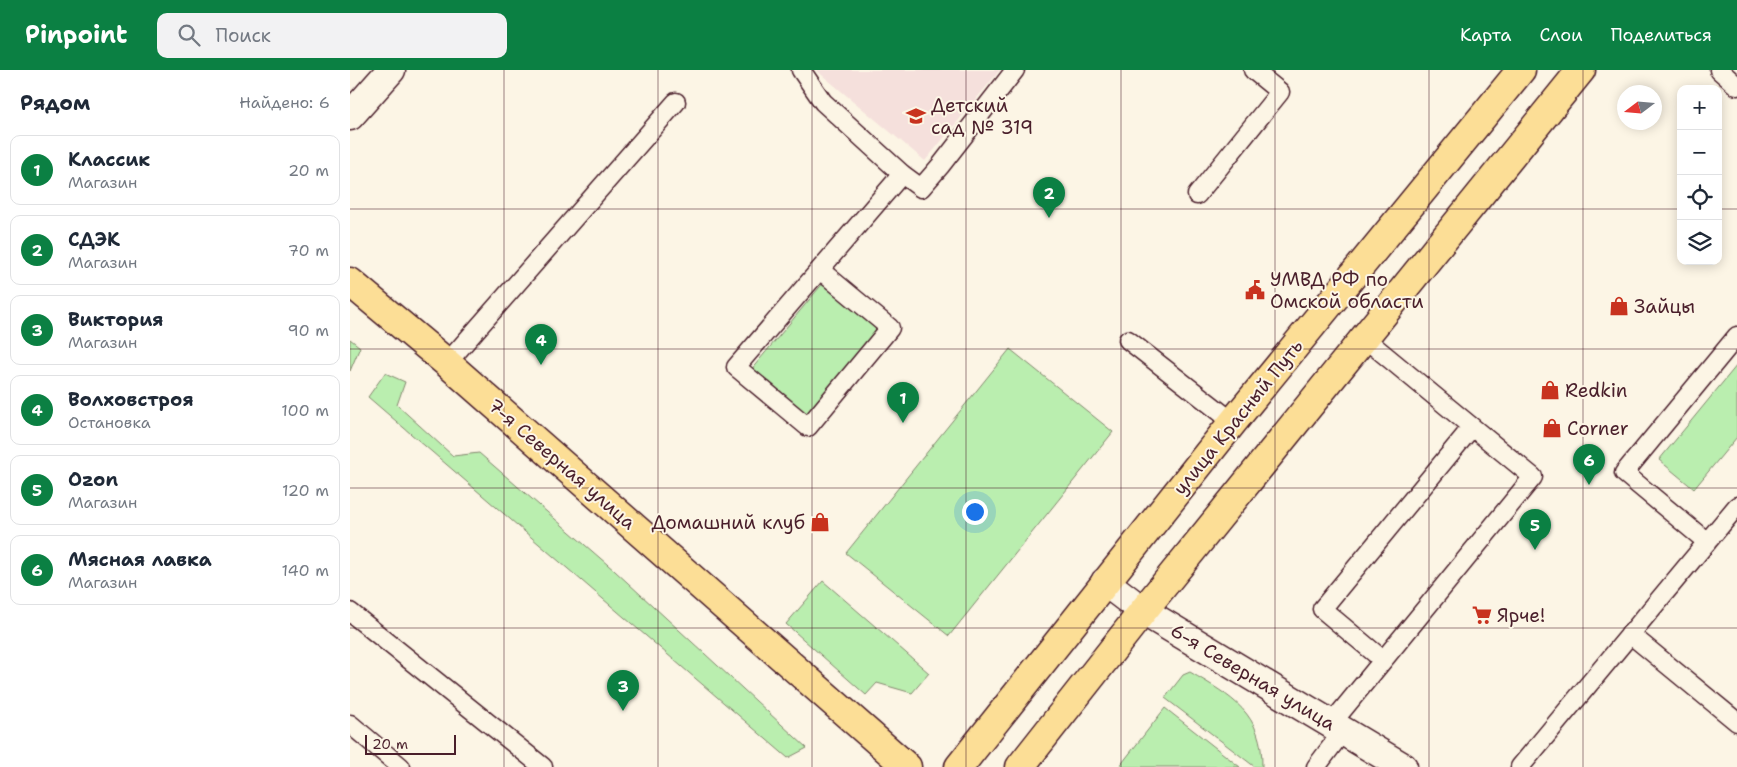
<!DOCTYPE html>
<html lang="ru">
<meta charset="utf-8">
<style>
:root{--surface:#fff;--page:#f2f2f3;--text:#1f2937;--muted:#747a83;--line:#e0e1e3;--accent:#0b8043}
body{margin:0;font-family:"Shantell Sans",sans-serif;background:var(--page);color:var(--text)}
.controls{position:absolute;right:15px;top:15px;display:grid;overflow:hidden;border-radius:10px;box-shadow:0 2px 12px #0003}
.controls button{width:45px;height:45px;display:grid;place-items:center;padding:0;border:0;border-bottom:1px solid var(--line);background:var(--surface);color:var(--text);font:25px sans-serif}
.compass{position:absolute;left:1267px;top:15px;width:45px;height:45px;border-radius:50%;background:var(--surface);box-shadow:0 2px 12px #0003;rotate:254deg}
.scale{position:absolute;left:15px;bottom:12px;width:91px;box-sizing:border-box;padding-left:5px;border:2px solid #4a1f2b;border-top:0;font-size:14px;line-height:18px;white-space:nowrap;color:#4a1f2b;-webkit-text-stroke:4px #fcf5e5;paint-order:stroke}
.you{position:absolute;left:624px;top:441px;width:18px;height:18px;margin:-12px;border:4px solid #fff;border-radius:50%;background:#1a73e8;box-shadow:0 0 0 8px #1a73e833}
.badge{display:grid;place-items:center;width:32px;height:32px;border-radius:50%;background:var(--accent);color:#fff;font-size:16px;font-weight:700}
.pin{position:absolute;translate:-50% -41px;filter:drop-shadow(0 1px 2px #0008)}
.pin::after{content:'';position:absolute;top:26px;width:18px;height:15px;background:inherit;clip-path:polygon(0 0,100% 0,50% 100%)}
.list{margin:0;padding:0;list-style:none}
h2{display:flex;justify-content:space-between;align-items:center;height:65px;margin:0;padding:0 20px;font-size:21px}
h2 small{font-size:16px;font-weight:400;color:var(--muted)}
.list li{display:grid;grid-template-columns:32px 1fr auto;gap:15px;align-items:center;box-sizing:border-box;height:70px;margin:0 10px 10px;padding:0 10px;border:1px solid var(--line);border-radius:10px}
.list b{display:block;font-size:19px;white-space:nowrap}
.list p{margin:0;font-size:16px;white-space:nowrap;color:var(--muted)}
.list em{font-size:16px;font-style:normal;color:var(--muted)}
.icon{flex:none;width:28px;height:28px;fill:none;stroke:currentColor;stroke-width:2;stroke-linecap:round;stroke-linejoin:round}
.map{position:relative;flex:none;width:1387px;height:697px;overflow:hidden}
header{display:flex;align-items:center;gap:30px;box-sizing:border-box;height:70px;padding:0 25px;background:var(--accent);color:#fff}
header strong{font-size:24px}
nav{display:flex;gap:28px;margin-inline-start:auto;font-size:18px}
.search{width:350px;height:45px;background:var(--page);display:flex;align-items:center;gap:12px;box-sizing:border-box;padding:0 18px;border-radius:10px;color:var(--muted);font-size:19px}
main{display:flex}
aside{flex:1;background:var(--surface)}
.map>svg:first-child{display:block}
.built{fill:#f5e0dc}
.green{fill:#baeeaf;stroke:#82866d}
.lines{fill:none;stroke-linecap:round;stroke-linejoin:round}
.service-casing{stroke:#4a1f2b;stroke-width:21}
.minor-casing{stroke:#4a1f2b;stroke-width:31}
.primary-casing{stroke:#4a1f2b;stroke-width:31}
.service{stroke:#fcf5e5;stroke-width:18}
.minor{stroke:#fcf5e5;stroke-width:28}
.primary{stroke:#fcde96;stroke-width:28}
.grid{fill:none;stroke:#4a1f2b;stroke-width:1;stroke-opacity:0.55}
.labels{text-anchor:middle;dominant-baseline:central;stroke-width:4;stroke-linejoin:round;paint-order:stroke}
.poi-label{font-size:19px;fill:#4a1f2b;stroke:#fcf5e5;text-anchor:start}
.street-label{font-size:19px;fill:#4a1f2b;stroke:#fcf5e5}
</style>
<header>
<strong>Pinpoint</strong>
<div class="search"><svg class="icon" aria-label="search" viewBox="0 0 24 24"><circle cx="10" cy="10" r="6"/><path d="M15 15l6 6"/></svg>Поиск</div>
<nav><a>Карта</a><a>Слои</a><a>Поделиться</a></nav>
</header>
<main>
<aside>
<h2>Рядом<small>Найдено: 6</small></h2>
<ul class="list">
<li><span class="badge">1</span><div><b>Классик</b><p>Магазин</p></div><em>20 m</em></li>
<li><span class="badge">2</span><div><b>СДЭК</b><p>Магазин</p></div><em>70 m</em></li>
<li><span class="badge">3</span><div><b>Виктория</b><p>Магазин</p></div><em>90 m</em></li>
<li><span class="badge">4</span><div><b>Волховстроя</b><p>Остановка</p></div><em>100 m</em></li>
<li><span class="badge">5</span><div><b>Ozon</b><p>Магазин</p></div><em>120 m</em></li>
<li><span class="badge">6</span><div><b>Мясная лавка</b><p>Магазин</p></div><em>140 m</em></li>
</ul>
</aside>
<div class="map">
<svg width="1387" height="697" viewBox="0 0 1387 697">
<rect width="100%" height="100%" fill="#fcf5e5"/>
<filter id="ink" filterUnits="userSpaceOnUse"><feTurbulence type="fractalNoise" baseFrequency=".02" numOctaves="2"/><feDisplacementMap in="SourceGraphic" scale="10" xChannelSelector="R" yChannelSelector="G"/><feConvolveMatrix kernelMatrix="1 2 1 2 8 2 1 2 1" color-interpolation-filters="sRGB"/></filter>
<g filter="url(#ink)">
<path class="built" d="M466,0h184l-75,91z"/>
<g class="green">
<path d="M474,212l56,47 -74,89 -56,-47z"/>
<path d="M0,269l10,8 -10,24z"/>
<path d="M660,279l103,83 -164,204 -103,-83z"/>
<path d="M1387,295v72l-43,52 -35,-29z"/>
<path d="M35,303l20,9 -8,23 56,51 26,-3 136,118 192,177 -19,10 -420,-361z"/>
<path d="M473,511l106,92 -17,20 -35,-10 -11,12 -80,-71z"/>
<path d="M840,602c42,25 73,41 72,95h-7l-90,-69 18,-23z"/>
<path d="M815,638l75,59h-121z"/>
</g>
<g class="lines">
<defs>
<g id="service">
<path d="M451,0l22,32 79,72 19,14 20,-23 74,-95"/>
<path d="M1369,0l18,16"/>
<path d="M847,125l83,-103 -27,-22"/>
<path d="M470,200l70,58 -82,99 -72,-60 166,-193"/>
<path d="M1013,267l109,90 -150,182 61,51"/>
<path d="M778,270l105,82"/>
<path d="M97,293l229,-261"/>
<path d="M1357,472l-83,-69 113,-137"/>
<path d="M0,542l193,155"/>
<path d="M1280,564l107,88"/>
<path d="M0,654l51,43"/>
<path d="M981,654l202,-247 -61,-50"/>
<path d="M966,697l27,-36"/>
<path d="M1170,697l217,-261"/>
</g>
<g id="minor">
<path d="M0,46l41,-46"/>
<path d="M755,512l38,29 260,156"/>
</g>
<g id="primary">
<path d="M0,212l97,81 460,404"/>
<path d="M609,697l274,-345 288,-352"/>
<path d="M670,697l123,-156 438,-541"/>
</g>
</defs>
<use href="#service" class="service-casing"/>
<use href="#minor" class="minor-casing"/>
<use href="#primary" class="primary-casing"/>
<use href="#service" class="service"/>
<use href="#minor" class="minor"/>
<use href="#primary" class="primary"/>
</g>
</g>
<path class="grid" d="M154,0v697M308,0v697M462,0v697M616,0v697M771,0v697M925,0v697M1079,0v697M1233,0v697M0,139h1331M1368,139h19M0,279h1387M0,418h1387M0,558h1387"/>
<defs>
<symbol id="school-bare" viewBox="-9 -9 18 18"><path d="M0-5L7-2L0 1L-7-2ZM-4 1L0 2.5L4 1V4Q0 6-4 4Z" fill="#c8321e" stroke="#fcf5e5" stroke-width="2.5" paint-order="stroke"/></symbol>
<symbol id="civic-bare" viewBox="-9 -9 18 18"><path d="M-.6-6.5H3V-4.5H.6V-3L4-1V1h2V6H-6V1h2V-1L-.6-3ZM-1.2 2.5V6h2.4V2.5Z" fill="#c8321e" stroke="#fcf5e5" stroke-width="2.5" paint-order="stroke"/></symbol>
<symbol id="shop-bare" viewBox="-9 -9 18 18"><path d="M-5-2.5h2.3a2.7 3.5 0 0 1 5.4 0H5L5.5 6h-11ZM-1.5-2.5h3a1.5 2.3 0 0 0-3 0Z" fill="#c8321e" stroke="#fcf5e5" stroke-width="2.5" paint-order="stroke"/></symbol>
<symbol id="supermarket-bare" viewBox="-9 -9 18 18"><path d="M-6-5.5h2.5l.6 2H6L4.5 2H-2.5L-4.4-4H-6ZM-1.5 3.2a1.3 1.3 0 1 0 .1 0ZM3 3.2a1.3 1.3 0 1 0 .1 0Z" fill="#c8321e" stroke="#fcf5e5" stroke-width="2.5" paint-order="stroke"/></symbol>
</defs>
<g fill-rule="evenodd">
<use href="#school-bare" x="552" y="32" width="28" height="28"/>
<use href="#civic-bare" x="891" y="206" width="28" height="28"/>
<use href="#shop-bare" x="1255" y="222" width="28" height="28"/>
<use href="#shop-bare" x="1186" y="306" width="28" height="28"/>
<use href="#shop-bare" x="1188" y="344" width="28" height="28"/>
<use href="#shop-bare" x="456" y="438" width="28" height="28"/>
<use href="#supermarket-bare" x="1118" y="531" width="28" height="28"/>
</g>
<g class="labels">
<g class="poi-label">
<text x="581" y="35">Детский<tspan x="581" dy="22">сад № 319</tspan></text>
<text x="920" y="209">УМВД РФ по<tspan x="920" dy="22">Омской области</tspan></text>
<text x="1284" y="236">Зайцы</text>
<text x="1215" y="320">Redkin</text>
<text x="1217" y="358">Corner</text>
<text x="455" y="452" text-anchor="end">Домашний клуб</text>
<text x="1147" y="545">Ярче!</text>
</g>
<g class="street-label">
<text transform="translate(888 347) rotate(-51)">улица Красный Путь</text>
<text transform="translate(212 394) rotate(41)">7-я Северная улица</text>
<text transform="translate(903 607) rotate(31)">6-я Северная улица</text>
</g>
</g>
</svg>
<div class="controls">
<button>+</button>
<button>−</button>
<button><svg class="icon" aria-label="locate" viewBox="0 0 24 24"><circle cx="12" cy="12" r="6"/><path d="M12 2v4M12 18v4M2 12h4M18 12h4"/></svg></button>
<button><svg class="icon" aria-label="layers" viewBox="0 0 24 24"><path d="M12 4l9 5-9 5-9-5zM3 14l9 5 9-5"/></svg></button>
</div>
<svg class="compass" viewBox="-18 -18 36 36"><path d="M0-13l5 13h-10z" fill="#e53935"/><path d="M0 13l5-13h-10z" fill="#747a83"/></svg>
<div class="scale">20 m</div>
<div class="you"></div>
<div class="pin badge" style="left:553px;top:353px">1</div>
<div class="pin badge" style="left:699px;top:148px">2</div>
<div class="pin badge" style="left:273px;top:641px">3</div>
<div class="pin badge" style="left:191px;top:295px">4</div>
<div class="pin badge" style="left:1185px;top:480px">5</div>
<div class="pin badge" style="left:1239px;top:415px">6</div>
</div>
</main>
